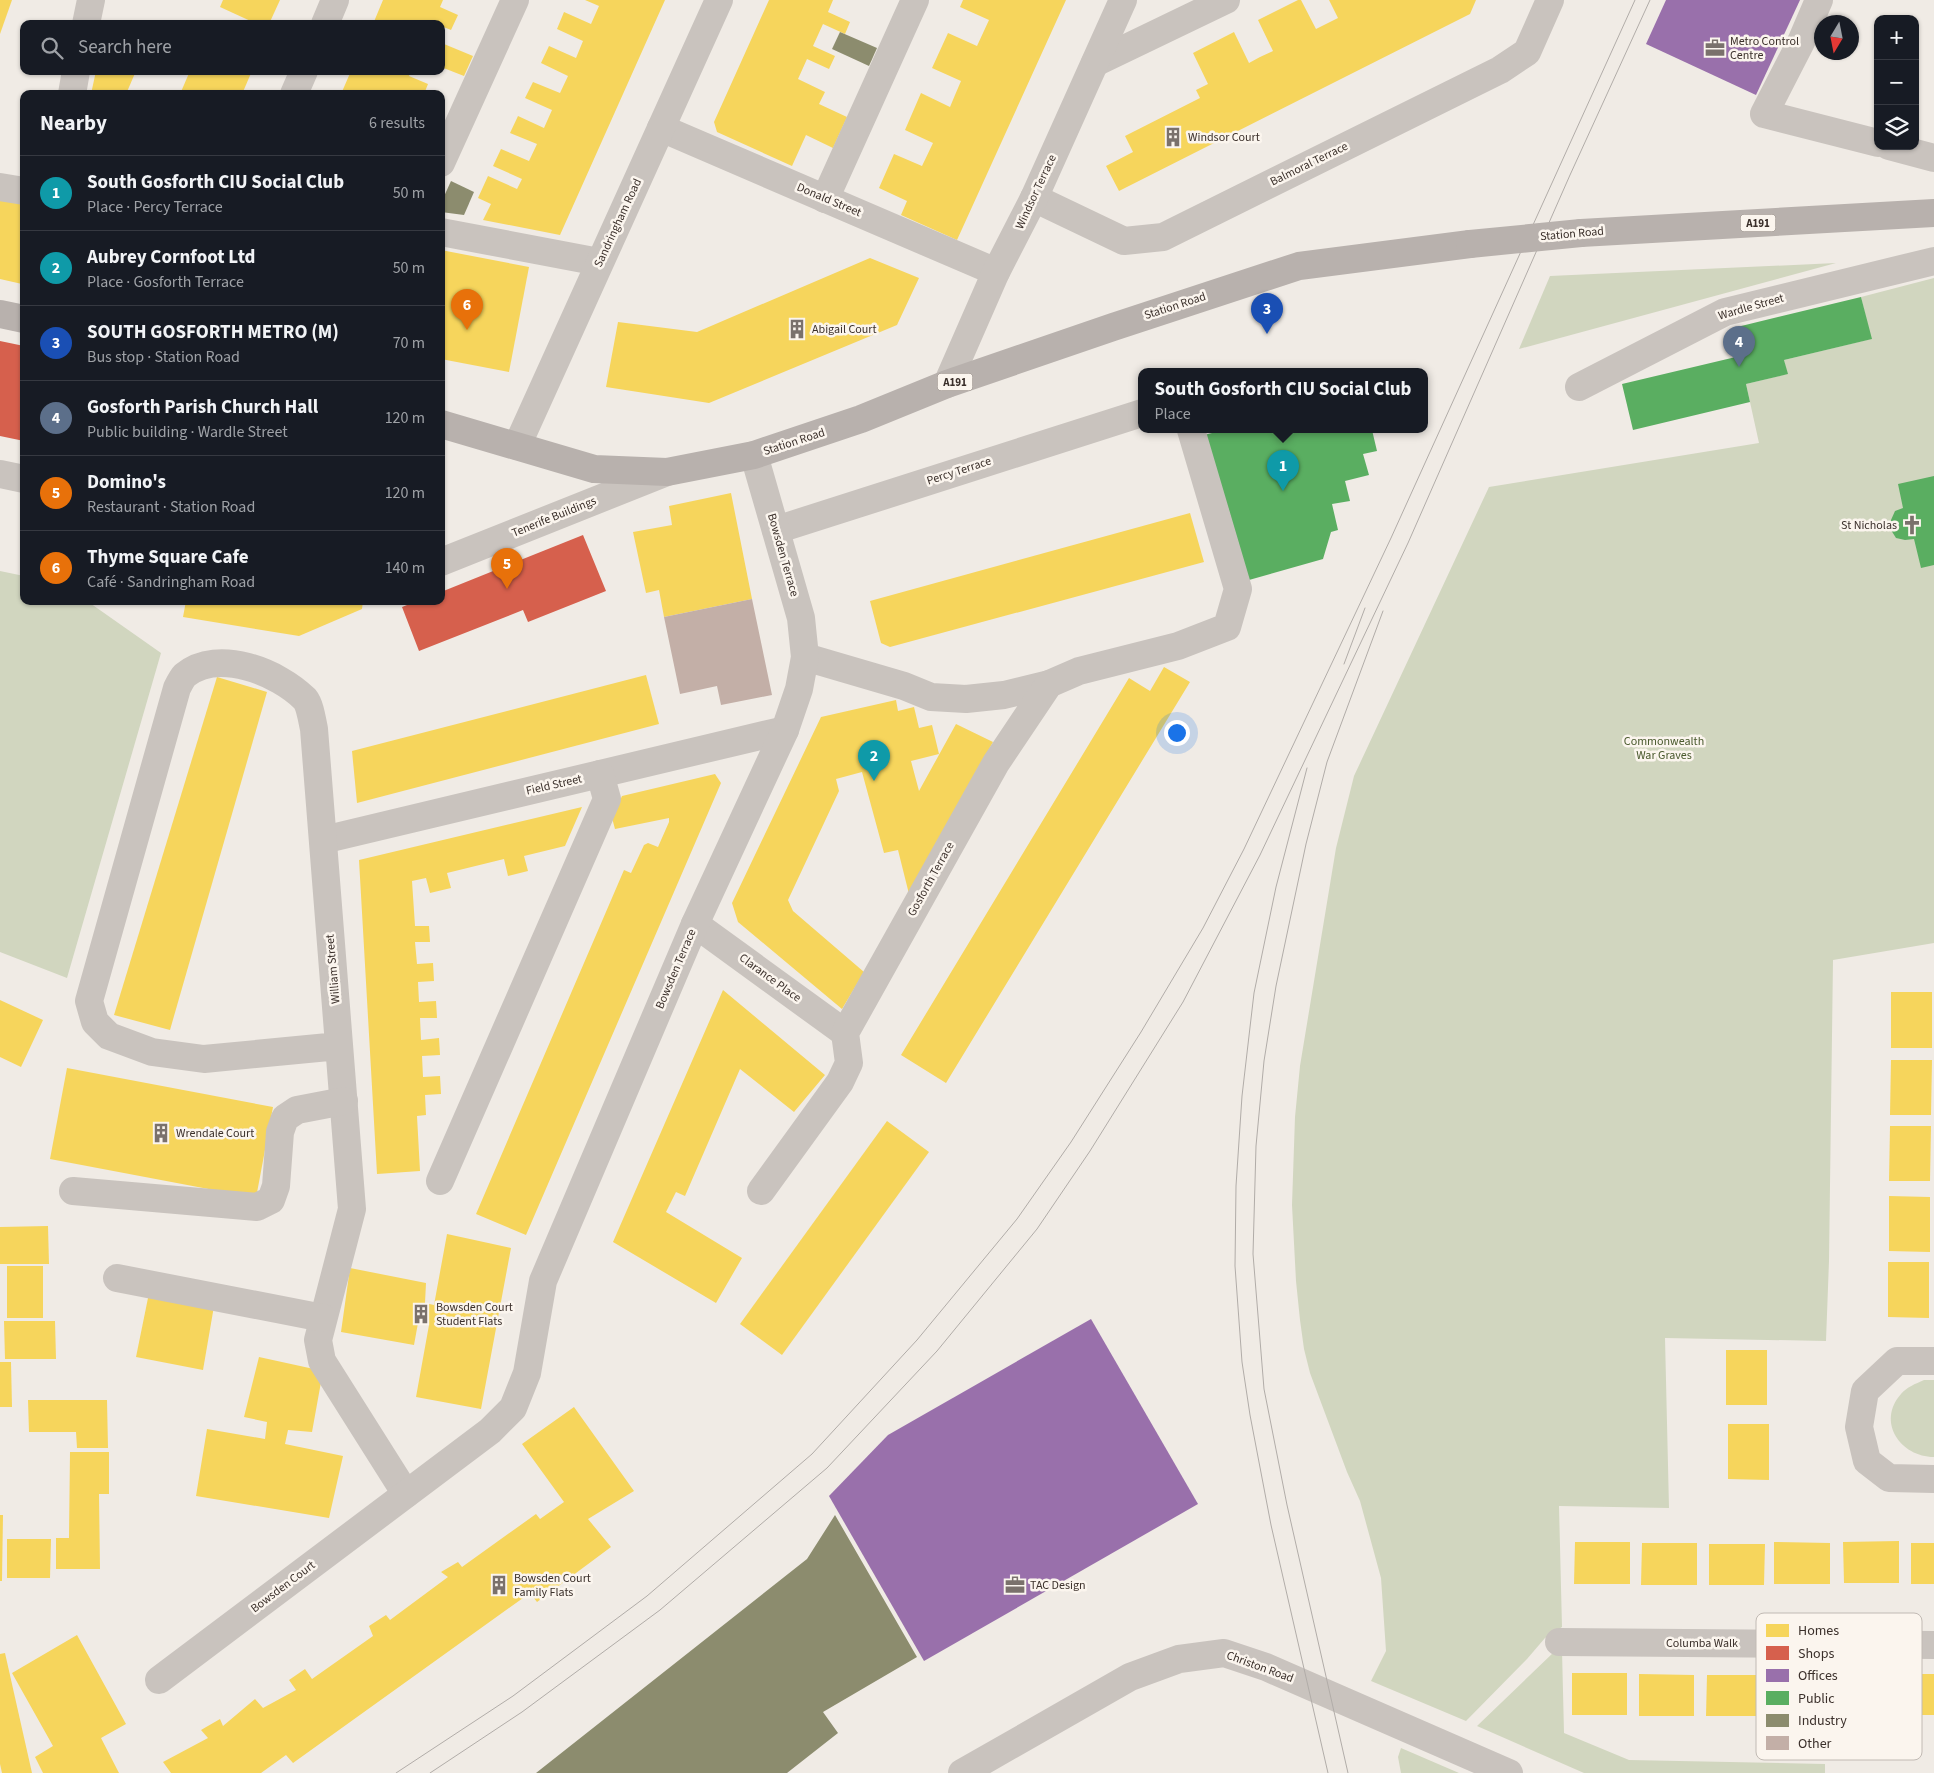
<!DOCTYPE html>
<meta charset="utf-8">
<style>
:root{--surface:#171b24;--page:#242831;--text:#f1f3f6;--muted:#9ea1a6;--line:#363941;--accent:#7a716c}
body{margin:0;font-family:"Source Sans 3",sans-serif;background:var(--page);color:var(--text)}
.controls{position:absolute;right:15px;top:15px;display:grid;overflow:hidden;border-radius:10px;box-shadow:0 1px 4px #0004}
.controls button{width:45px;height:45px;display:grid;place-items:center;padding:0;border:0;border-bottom:1px solid var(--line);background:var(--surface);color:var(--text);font:25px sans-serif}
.compass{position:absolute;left:1814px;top:15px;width:45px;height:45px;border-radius:50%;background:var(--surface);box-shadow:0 1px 4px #0004;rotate:190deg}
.you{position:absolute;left:1176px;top:732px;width:18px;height:18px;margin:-12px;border:4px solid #fff;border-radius:50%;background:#1a73e8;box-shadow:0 0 0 8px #1a73e833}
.badge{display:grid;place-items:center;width:32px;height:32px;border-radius:50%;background:var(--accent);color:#fff;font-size:16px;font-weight:700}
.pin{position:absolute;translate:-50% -41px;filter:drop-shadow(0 1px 2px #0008)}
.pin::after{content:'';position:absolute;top:26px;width:18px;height:15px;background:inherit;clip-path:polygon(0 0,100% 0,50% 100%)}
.popup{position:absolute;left:1138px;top:368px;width:290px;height:65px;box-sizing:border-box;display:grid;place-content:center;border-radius:10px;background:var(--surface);filter:drop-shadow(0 1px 4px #0005);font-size:16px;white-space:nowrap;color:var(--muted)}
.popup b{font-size:19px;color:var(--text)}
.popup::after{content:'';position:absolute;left:50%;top:100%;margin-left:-10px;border:10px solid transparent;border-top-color:var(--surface)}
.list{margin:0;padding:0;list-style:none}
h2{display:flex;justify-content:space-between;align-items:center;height:65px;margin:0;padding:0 20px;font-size:21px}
h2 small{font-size:16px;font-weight:400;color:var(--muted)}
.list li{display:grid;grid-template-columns:32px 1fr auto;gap:15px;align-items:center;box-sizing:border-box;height:75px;padding:0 20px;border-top:1px solid var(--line)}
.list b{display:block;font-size:19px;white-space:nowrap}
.list p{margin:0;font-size:16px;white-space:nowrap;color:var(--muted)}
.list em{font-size:16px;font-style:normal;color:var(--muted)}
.icon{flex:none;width:28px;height:28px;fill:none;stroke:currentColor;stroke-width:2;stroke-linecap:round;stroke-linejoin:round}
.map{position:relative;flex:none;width:1934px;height:1773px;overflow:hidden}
.search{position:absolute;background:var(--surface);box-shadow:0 1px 4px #0004;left:20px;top:20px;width:425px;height:55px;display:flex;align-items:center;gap:12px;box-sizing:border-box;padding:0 18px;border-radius:10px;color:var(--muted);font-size:19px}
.panel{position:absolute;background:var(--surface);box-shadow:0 1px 4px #0004;left:20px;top:90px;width:425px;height:515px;border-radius:10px}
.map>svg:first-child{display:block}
.green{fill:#d1d6bf}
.homes{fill:#f6d55c}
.shops{fill:#d6604d}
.offices{fill:#9970ab}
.public{fill:#5aae61}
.industry{fill:#8c8c6e}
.building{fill:#c3afa7}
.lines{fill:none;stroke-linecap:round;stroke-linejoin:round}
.minor{stroke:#c9c3be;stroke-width:28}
.major{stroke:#b8b1ad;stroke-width:28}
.tram{stroke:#b1aca8;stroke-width:1}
.major-bridge{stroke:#b8b1ad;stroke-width:28}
.labels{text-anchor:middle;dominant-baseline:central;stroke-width:5;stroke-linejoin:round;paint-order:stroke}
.shield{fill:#fbf5ee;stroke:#756b66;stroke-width:1}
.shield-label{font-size:11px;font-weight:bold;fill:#3b302b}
.poi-label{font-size:12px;fill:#3b302b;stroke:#fbf5ee;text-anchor:start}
.street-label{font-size:12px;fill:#3b302b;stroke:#fbf5ee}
.park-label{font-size:12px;fill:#4a5a2e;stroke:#fbf5ee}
.key{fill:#fbf5ee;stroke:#c1bab4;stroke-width:1}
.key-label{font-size:14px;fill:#3b302b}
</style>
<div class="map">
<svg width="1934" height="1773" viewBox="0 0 1934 1773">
<rect width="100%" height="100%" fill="#f0ebe5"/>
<g class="green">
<path d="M1836,263l-317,86 31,-73z"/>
<path d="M1934,278v665l-101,17 -4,301 -3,80 -161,-3 4,170 -110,-2 3,121 -17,11 -18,21 -61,62 -95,-40 15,-30 -5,-73 -21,-77 -13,-29 -37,-99 -6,-24 -4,-29 -4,-39 -4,-76 3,-88 5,-51 36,-218 18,-72 135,-289 270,-44 -13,-59 41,-10 -3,-14 87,-21 -10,-42z"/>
<path d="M0,571l24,5v25h63l74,52 -94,325 -67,-26z"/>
<path d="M1924,1380h10v77c-33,0 -58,-35 -33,-63 6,-7 14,-10 23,-14z"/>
<path d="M1562,1650l2,83 65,27 196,4v9h-241l-107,-47 77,-74z"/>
<path d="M1401,1748l58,25h-58l-3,-16z"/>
</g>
<g class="homes">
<path d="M0,0h12l-12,34z"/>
<path d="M223,0h57l-11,24h-12l-37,-17z"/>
<path d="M383,0h60l-3,7 18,8 -7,15 -10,-4v-2l-8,-1 -60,1z"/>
<path d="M585,0h80l-105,235 -77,-15 8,-16 -13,-6 10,-22 29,13 5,-10 -29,-13 8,-17 28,12 8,-17 -27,-11 8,-17 26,12 8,-18 -27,-12 8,-16 27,11 8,-17 -27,-13 8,-17 27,12 7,-17 -26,-12 7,-17 27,12 8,-18z"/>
<path d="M769,0h64l-5,12 22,10 -5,12 -22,-10 -10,22 22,10 -6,13 -22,-10 -9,20 27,13 -6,12 28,13 -14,31 -27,-13 -14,31 -75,-34 -3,-10z"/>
<path d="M963,0h103l-109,240 -56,-25 6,-14 -28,-13 15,-34 28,12 11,-23 -28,-13 16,-37 29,14 5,-12 6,-14 -29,-13 16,-35 29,13 12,-26 -29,-13z"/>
<path d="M1298,0h3l15,29 22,-11 -9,-18h147l-6,14 -351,177 -13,-25 27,-14 -8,-16 75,-38 -4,-8 12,-6 -15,-31 41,-21 15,31 11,-6 13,-6 -15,-31z"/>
<path d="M444,44l29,12 -9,20 -23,-9v-19z"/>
<path d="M96,71h40l-10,23h-35z"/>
<path d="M190,71h62l-10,23h-62z"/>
<path d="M351,71h60l-2,5 19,8 -4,10h-16l-6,-3 -1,3h-60z"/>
<path d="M0,194l24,5v74l-2,11 -22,-5z"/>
<path d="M441,250l88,17 -20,105 -68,-13z"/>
<path d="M870,258l49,20 -22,47 -188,78 -103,-16 12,-65 79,10z"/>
<path d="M731,493l21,106 -88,18 -5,-27 -13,3 -13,-61 39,-7 -3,-19z"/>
<path d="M1190,513l14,49 -314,85 -9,-4 -11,-42z"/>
<path d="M186,601h177l-1,8 -63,27 -116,-19z"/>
<path d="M1164,667l26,15 -244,401 -45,-28 228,-377 21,13z"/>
<path d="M646,675l13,49 -302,79 -5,-52z"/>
<path d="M217,677l50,15 -97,338 -56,-15z"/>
<path d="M896,700l2,11 16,-4 5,21 13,-3 7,29 -28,7 8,30 37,-67 37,18 -84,152 -11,-44 -14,3 -22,-81 -26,7 3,12 -51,109 5,11 71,61 -22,37 -104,-87 -6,-19 89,-186z"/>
<path d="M715,774l6,9 -195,452 -50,-21 148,-344 7,3 13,-28 4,-2 10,4 11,-25v-4l-54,11 -3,-11 10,-22z"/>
<path d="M582,807l-17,39 -41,10 4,15 -20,5 -4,-17 -57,14 4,15 -21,5 -4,-15 -14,3 3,45h14l1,16h-15l2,22 16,-1 1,18 -16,1 1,20 17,-1 1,17h-17l1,22 18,-2 1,17 -18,1 1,21 17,-1 1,18 -16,1 1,20 -9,1 3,55 -43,3 -18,-314z"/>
<path d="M723,990l102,85 -31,37 -54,-43 -55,127 -9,-4 -10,20 76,46 -26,45 -103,-61z"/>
<rect x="1891" y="992" width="41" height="56"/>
<path d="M0,1000l43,20 -22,47 -21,-10z"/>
<path d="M1891,1060h41l-1,55h-41z"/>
<path d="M67,1068l206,39 -17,91 -206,-39z"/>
<path d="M887,1121l42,31 -147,203 -42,-31z"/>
<path d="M1890,1126h41l-1,55h-41z"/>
<path d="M1889,1196l41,1v55l-41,-1z"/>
<path d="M48,1226l1,38h-49v-37z"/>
<path d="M447,1234l64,14 -30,161 -65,-12 13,-72 -11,-2 -4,22 -73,-13 9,-64 76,15 -1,20 9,2z"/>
<path d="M1888,1262h41v56l-41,-1z"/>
<rect x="7" y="1266" width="36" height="52"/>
<path d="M149,1293l65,13 -11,64 -67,-13z"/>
<path d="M4,1321h51l1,38h-51z"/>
<rect x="1726" y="1350" width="41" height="55"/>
<path d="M259,1357l64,14 -11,61 -24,-2 -3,14 58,12 -14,62 -133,-22 11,-67 58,10 2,-17 -23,-5z"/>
<path d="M0,1362h11l1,45h-12z"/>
<path d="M28,1400h79l1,48h-31l-1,-16h-47z"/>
<path d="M574,1407l60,84 -46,28 23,28 -74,55 -7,-9 -237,170 -7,-8 -25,18h-90l-8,-11 45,-24 -7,-8 19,-11 3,7 32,-27 8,9 33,-18 -7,-10 16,-11 7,10 61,-43 -4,-10 17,-11 4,5 58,-43 -7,-5 17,-10 4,5 74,-53 4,5 24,-17 -42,-58z"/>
<path d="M1728,1424h41v56l-41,-1z"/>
<path d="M70,1452h39v42h-10l1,75h-44v-31h13z"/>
<path d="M0,1515h3l-1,66h-2z"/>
<path d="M7,1539h44l-1,39h-43z"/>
<path d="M1899,1541v42h-55l-1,-41z"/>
<path d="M1575,1542h55v42h-56z"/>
<path d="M1774,1542l56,1v41h-56z"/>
<path d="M1642,1543h55v42h-56z"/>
<rect x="1911" y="1543" width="23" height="41"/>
<path d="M1709,1544h56l-1,41h-55z"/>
<path d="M77,1635l49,89 -25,14 18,35h-76l-8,-16 18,-11 -41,-73z"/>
<path d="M5,1653l27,120h-30l-2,-9v-110z"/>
<path d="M1897,1672l-1,42h-55v-41z"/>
<rect x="1572" y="1673" width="55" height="42"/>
<path d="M1772,1673l56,1 -1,41h-55z"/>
<path d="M1639,1674l55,1v41h-55z"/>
<rect x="1908" y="1674" width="26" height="41"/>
<path d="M1707,1675h55v41h-56z"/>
</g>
<g class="shops">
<path d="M0,341l24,5v95l-24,-5z"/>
<path d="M583,535l23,56 -78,31 -5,-12 -104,41 -17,-44 15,-6h24v-9z"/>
</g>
<g class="offices">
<path d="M1666,0h134l-44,95 -110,-51z"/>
<path d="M1091,1319l107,185 -274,157 -95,-165 59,-61z"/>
</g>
<g class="public">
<path d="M1861,297l11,42 -88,21 4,14 -42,10 4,18 -117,28 -11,-46 118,-28 -7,-28z"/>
<path d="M1224,430h148l5,21 -14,3 6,21 -24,6 5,20 -18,3 6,26 -7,2 -8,27 -74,21 -21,-72 -5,1 -19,-74z"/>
<path d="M1934,476v89l-13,3 -7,-29 -9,1 -9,-2 -5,-8v-10l4,-9 8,-3 -5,-24z"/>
</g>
<g class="industry">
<path d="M840,32l37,16 -8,18 -37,-17z"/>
<path d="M451,181l23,11 -10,23 -23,-3v-9z"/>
<path d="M835,1515l82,142 -94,55 15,21 -51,40h-251l271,-214z"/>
</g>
<path class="building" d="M752,599l20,96 -51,10 -4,-19 -37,8 -16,-77z"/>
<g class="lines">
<g class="minor">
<path d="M1819,0l-18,42 -37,72 114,29"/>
<path d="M86,24l5,-24"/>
<path d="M325,24l10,-24"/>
<path d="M1095,63l131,-63"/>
<path d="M72,94l4,-23"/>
<path d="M294,94l10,-23"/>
<path d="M661,128l335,144"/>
<path d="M1889,146l45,12"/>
<path d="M441,163l74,-163"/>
<path d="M0,187l24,4"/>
<path d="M1034,198l90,43 39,-4 337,-167 27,-18 23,-52"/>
<path d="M825,199l90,-199"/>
<path d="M441,232l158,30"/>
<path d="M947,384l49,-112 38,-74 89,-198"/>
<path d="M1579,387l146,-75 209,-51"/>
<path d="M517,446l202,-446"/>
<path d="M0,474l24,5"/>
<path d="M776,530l366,-117"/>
<path d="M441,562l226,-90"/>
<path d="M805,657l99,29 27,11 35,2 38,-4 45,-11"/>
<path d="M323,840l462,-110"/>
<path d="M695,924l150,109"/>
<path d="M339,1046l-135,13 -52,-7 -43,-16 -14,-14 -6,-21 88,-313c2,-4 5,-10 8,-13 33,-27 93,-3 120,24 5,6 7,21 9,30l38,480 -34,131 4,21 84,133"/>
<path d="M440,1181l167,-382 -7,-25"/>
<path d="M73,1191l184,16 14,-7 5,-14 4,-54 5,-14 12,-8 47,-9"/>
<path d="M761,1191l79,-109 9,-19 -4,-30 151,-270 53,-79 30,-13 99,-25 49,-19 11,-38 -47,-159"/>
<path d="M117,1278l206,40"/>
<path d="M1934,1361h-37l-32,30 -6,36 8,34 22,17 45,1"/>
<path d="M1559,1642l375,3"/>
<path d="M159,1680l331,-249 23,-23 14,-35 16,-92 152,-357 90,-194 14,-41 6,-32 -4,-39 -47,-163"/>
<path d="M962,1773l168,-96 49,-18 45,-6 42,14 243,106"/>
</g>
<g class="major">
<path d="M1581,233l353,-20"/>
<path d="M0,314l24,5"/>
<path d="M441,424l153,45 73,3 87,-17 107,-36 86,-35 166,-57 186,-61 171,-22"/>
</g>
<g class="tram">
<path d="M1344,664l21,-56"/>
<path d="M1307,768l-31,119 -22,106 -12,103 -6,90 -1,80 7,96 8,53 21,110 57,248"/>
<path d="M396,1773l117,-77 134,-100 165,-142 105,-114 100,-121 54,-77 70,-110 62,-104 41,-79 147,-311 244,-538"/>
<path d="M430,1773l92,-61 138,-102 167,-142 110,-117 100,-122 53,-78 93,-149 77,-147 148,-312 162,-368 80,-175"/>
<path d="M1348,1773l-61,-268 -23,-116 -11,-135 3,-108 8,-85 12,-75 30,-142 21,-82 56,-151"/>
</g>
<path class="major-bridge" d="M1470,244l111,-11"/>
</g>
<defs>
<symbol id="office-bare" viewBox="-9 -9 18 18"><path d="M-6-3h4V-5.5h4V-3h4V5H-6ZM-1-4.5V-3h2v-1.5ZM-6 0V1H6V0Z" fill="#7a716c" stroke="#fbf5ee" stroke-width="2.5" paint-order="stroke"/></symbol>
<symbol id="building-bare" viewBox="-9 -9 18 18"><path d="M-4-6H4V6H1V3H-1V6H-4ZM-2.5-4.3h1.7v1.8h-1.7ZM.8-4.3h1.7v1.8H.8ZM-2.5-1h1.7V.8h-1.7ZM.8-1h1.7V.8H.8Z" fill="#7a716c" stroke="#fbf5ee" stroke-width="2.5" paint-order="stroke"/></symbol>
<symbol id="church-bare" viewBox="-9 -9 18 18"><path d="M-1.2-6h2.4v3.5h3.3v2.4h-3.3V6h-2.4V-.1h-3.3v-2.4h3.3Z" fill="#7a716c" stroke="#fbf5ee" stroke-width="2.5" paint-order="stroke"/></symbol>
</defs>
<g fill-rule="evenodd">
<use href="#office-bare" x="1701" y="34" width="28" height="28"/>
<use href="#building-bare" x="1159" y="123" width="28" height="28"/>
<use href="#building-bare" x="783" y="315" width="28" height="28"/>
<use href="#church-bare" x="1898" y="511" width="28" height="28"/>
<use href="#building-bare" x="147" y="1119" width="28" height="28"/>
<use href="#building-bare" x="407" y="1300" width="28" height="28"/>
<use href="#building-bare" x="485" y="1571" width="28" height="28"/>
<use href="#office-bare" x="1001" y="1571" width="28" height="28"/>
</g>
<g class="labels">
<g class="shield">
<rect x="1740.5" y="214.5" width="35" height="17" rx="4"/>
<rect x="937.5" y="373.5" width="35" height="17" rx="4"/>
</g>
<g class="shield-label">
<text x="1758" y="223">A191</text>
<text x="955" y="382">A191</text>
</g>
<g class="poi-label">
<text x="1730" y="41">Metro Control<tspan x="1730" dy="14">Centre</tspan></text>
<text x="1188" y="137">Windsor Court</text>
<text x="812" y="329">Abigail Court</text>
<text x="1897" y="525" text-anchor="end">St Nicholas</text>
<text x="176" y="1133">Wrendale Court</text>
<text x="436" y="1307">Bowsden Court<tspan x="436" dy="14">Student Flats</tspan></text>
<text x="514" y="1578">Bowsden Court<tspan x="514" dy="14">Family Flats</tspan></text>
<text x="1030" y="1585">TAC Design</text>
</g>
<g class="street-label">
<text transform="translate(1309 164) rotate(-26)">Balmoral Terrace</text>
<text transform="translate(1036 192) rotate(-65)">Windsor Terrace</text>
<text transform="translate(829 200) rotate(23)">Donald Street</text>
<text transform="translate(618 223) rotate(-65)">Sandringham Road</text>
<text transform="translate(1572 234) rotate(-5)">Station Road</text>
<text transform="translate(1175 306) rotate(-18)">Station Road</text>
<text transform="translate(1751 307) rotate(-16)">Wardle Street</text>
<text transform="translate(794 442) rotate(-18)">Station Road</text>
<text transform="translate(959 471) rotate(-18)">Percy Terrace</text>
<text transform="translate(554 517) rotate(-22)">Tenerife Buildings</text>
<text transform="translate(783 555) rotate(74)">Bowsden Terrace</text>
<text transform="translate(554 785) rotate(-13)">Field Street</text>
<text transform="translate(931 879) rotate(-61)">Gosforth Terrace</text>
<text transform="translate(333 969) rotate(-95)">William Street</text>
<text transform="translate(676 969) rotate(-67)">Bowsden Terrace</text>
<text transform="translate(770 978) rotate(36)">Clarance Place</text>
<text transform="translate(283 1587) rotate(-37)">Bowsden Court</text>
<text x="1702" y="1643">Columba Walk</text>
<text transform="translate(1260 1667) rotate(20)">Christon Road</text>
</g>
<g class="park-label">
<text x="1664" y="741">Commonwealth<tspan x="1664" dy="14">War Graves</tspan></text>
</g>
</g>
<rect x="1756" y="1613" width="166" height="147" rx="8" class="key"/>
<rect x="1766" y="1624" width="23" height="13" fill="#f6d55c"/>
<rect x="1766" y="1646" width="23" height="14" fill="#d6604d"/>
<rect x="1766" y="1669" width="23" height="13" fill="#9970ab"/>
<rect x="1766" y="1691" width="23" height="14" fill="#5aae61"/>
<rect x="1766" y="1714" width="23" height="13" fill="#8c8c6e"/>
<rect x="1766" y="1736" width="23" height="14" fill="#c3afa7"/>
<g class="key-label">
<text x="1798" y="1635">Homes</text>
<text x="1798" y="1658">Shops</text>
<text x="1798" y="1680">Offices</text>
<text x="1798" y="1703">Public</text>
<text x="1798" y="1725">Industry</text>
<text x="1798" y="1748">Other</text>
</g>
</svg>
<div class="controls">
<button>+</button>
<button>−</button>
<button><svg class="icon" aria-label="layers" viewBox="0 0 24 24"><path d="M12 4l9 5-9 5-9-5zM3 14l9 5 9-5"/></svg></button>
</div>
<svg class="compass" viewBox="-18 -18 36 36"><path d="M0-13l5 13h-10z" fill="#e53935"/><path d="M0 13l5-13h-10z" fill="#9ea1a6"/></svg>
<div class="you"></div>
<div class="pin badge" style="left:1283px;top:491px;background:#0f9aa8">1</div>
<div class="popup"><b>South Gosforth CIU Social Club</b>Place</div>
<div class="pin badge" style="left:874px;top:781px;background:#0f9aa8">2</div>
<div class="pin badge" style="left:1267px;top:334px;background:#1a4fb4">3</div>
<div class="pin badge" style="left:1739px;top:367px;background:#5c6f8a">4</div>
<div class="pin badge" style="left:507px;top:589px;background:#e8710a">5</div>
<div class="pin badge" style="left:467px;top:330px;background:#e8710a">6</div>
<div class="search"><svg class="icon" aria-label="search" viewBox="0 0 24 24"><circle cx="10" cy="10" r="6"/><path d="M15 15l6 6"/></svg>Search here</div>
<section class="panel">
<h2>Nearby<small>6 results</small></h2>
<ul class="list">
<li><span class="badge" style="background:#0f9aa8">1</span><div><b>South Gosforth CIU Social Club</b><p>Place · Percy Terrace</p></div><em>50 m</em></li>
<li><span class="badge" style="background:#0f9aa8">2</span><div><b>Aubrey Cornfoot Ltd</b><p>Place · Gosforth Terrace</p></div><em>50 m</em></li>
<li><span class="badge" style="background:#1a4fb4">3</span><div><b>SOUTH GOSFORTH METRO (M)</b><p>Bus stop · Station Road</p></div><em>70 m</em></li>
<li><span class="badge" style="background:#5c6f8a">4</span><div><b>Gosforth Parish Church Hall</b><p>Public building · Wardle Street</p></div><em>120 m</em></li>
<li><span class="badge" style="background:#e8710a">5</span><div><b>Domino's</b><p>Restaurant · Station Road</p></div><em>120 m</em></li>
<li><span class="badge" style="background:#e8710a">6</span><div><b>Thyme Square Cafe</b><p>Café · Sandringham Road</p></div><em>140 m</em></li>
</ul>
</section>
</div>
